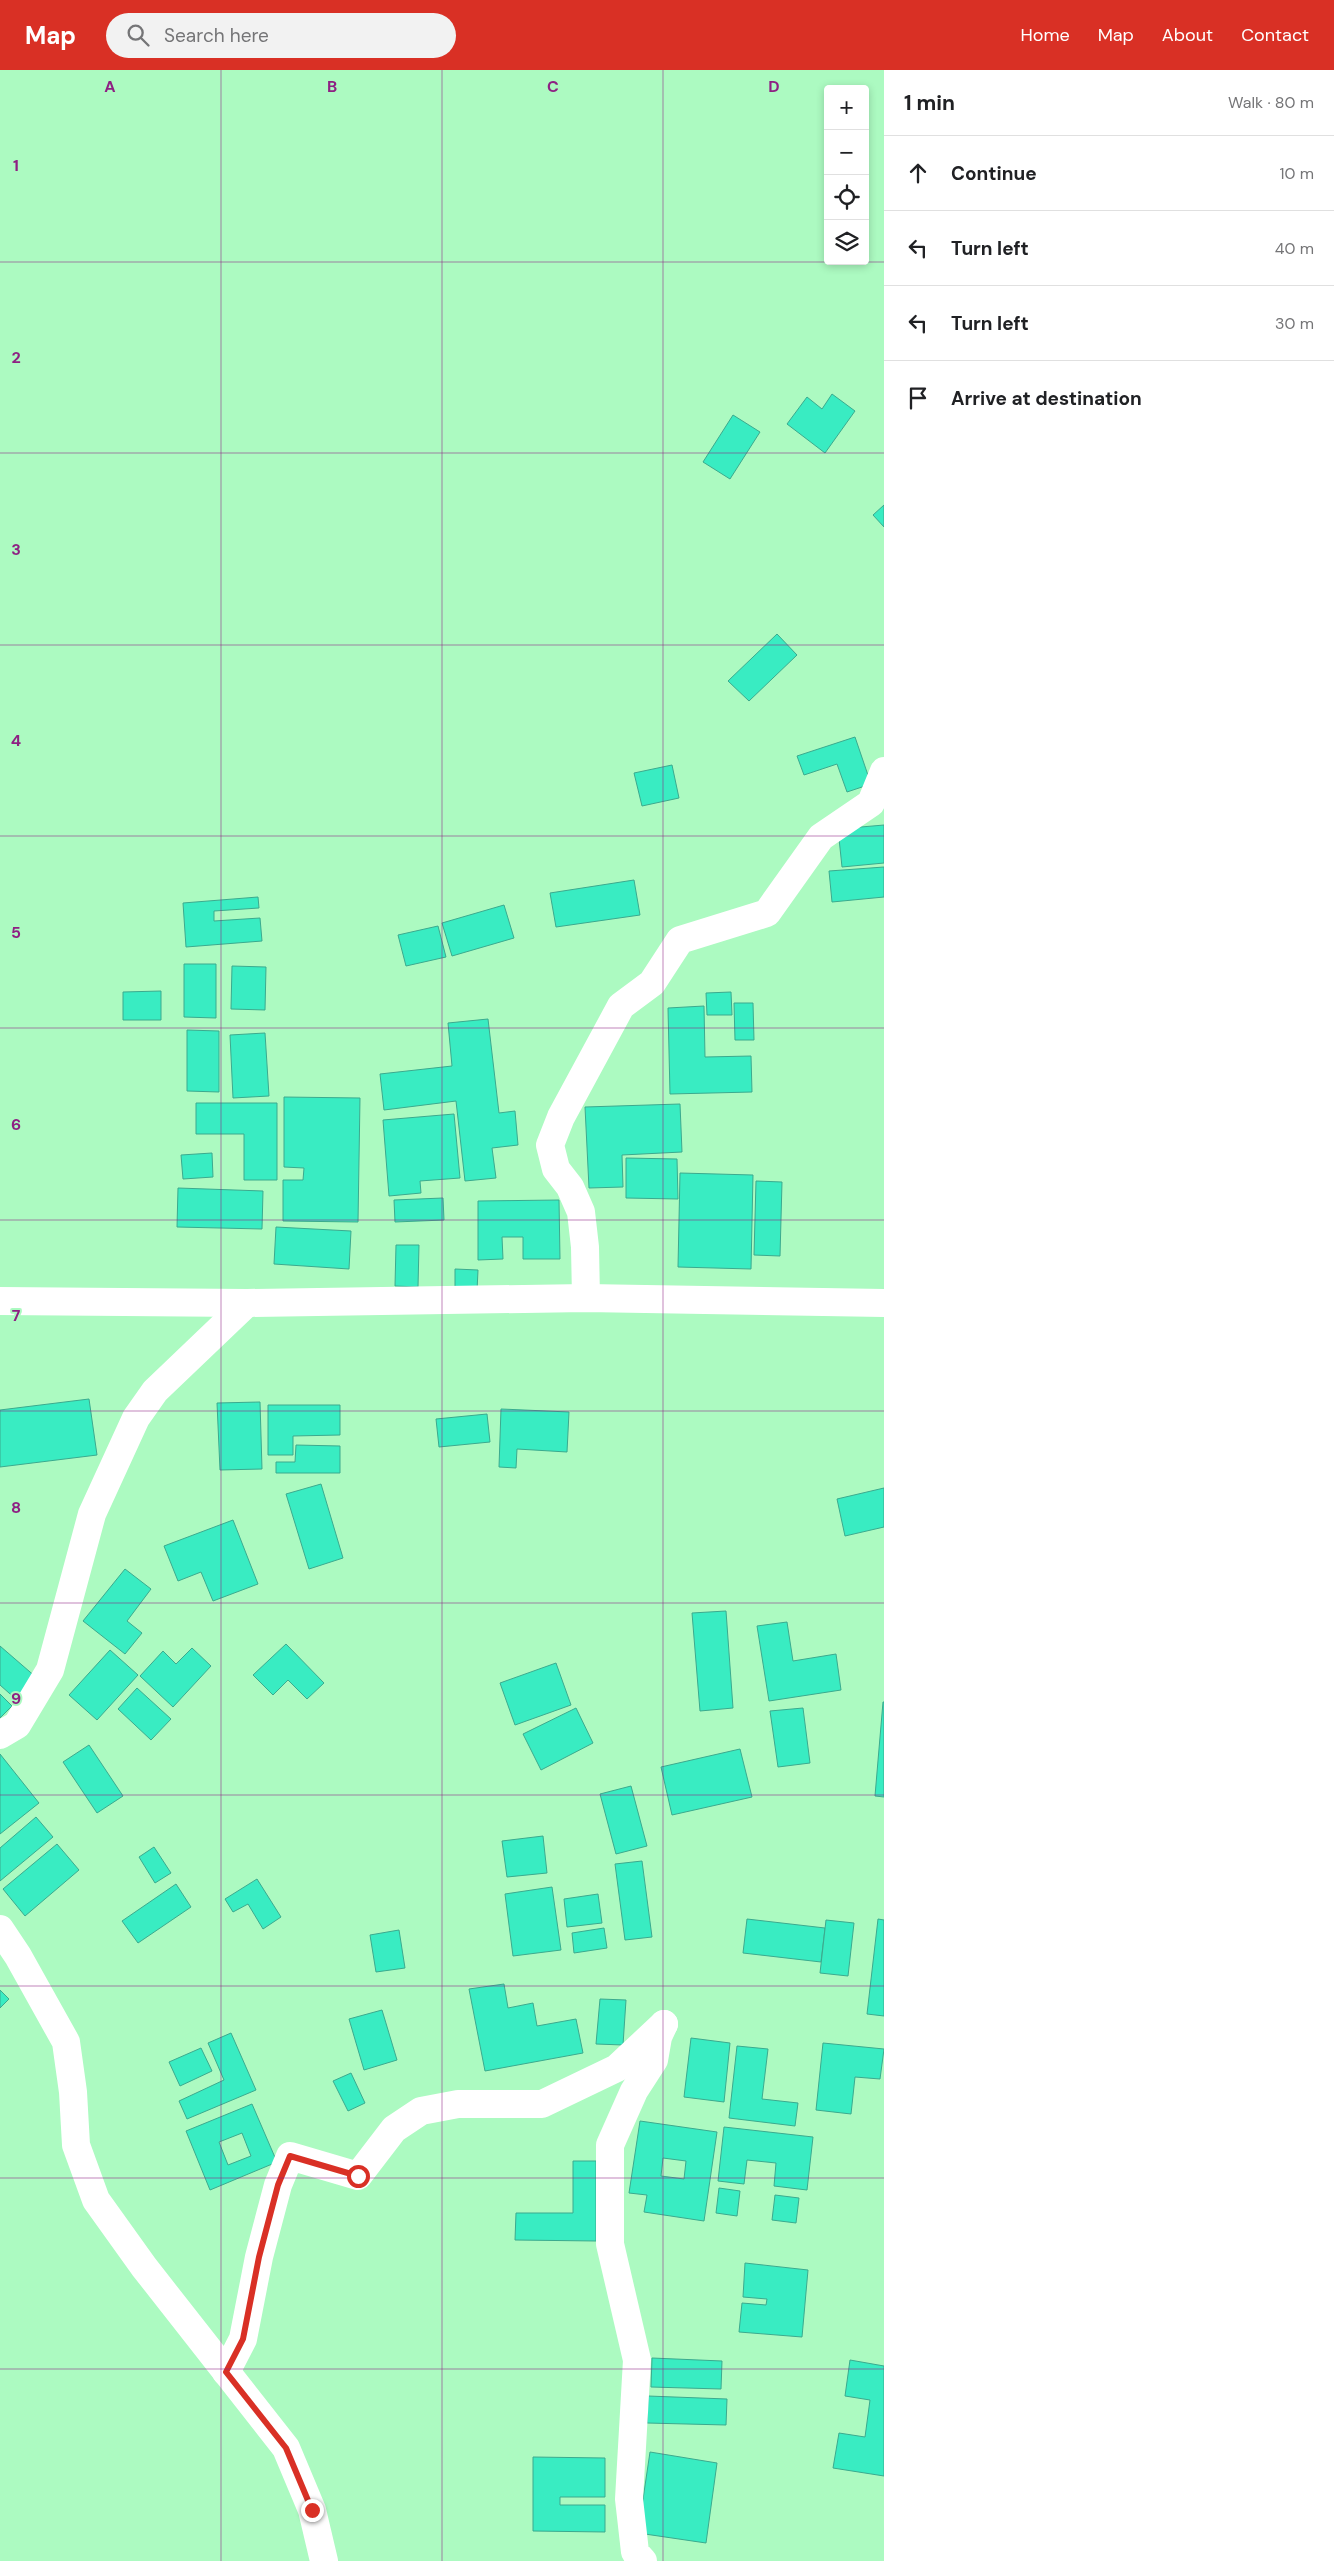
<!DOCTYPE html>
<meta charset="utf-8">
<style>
:root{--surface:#fff;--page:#f2f2f2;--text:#202124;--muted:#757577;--line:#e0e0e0;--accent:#d93025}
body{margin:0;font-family:"DM Sans",sans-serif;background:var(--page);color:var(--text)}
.controls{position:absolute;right:15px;top:15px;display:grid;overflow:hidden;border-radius:5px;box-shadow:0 2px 8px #0003}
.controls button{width:45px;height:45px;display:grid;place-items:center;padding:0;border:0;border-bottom:1px solid var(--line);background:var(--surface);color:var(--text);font:25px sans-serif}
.stop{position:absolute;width:15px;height:15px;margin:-11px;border:4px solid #d93025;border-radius:50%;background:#fff}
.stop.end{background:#d93025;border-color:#fff;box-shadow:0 1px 5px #0008}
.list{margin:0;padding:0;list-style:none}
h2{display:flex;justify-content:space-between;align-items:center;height:65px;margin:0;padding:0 20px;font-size:21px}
h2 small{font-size:16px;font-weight:400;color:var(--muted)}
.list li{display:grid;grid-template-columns:32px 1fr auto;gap:15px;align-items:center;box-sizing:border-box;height:75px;padding:0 20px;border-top:1px solid var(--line)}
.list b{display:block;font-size:19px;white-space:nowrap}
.list em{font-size:16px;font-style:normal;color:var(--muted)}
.icon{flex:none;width:28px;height:28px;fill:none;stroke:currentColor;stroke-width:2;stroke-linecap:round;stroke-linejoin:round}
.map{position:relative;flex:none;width:884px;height:2491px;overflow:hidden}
header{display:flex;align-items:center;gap:30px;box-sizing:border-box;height:70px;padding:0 25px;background:var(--accent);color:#fff}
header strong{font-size:24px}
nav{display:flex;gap:28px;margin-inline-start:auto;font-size:18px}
.search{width:350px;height:45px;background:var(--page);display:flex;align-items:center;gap:12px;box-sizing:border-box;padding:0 18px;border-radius:28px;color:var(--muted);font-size:19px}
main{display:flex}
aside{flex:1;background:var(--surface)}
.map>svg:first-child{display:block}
.building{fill:#39ecc2;stroke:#3baa8e;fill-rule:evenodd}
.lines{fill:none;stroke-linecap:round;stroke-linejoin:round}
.street{stroke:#fff;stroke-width:28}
.route{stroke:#d93025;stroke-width:6}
.grid{fill:none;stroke:#8e2083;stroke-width:1;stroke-opacity:0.55}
.grid-label{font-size:16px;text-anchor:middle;font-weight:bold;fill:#8e2083;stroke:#acfac1;stroke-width:4;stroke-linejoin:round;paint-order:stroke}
</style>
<header>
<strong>Map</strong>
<div class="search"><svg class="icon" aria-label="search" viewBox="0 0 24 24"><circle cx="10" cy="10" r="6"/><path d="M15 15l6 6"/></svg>Search here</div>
<nav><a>Home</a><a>Map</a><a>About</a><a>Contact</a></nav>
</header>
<main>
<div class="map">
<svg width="884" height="2491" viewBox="0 0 884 2491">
<rect width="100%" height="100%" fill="#acfac1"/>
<g class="building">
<path d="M832,324l23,17 -30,42 -38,-29 20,-27 15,12z"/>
<path d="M733,345l27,17 -30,47 -27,-17z"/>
<path d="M884,435v22l-11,-12z"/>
<path d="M777,564l20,21 -48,46 -21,-20z"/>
<path d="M855,667l16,47 -24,8 -10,-28 -33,11 -7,-19z"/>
<path d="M672,695l7,33 -37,8 -8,-33z"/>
<path d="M884,755v38l-42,4 -4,-38z"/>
<path d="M884,797v30l-52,5 -3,-31z"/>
<path d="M634,810l6,35 -84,12 -6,-34z"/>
<path d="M258,827l1,11 -45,3v10l46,-3 2,23 -76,6 -3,-44z"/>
<path d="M504,835l10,33 -62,18 -10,-33z"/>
<path d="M438,856l8,31 -40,9 -8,-31z"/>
<path d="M184,894h32v54l-32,-1z"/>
<path d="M232,896l34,1 -1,43 -34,-1z"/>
<path d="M161,921v29h-38v-28z"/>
<path d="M731,922l1,23h-25l-1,-22z"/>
<path d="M734,933h19l1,37h-19z"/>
<path d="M704,936l1,51 46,-1 1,36 -82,2 -2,-86z"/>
<path d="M488,949l11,94 16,-2 3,34 -26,3 4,30 -31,3 -9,-80 -72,9 -4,-36 72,-8 -4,-43z"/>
<path d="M187,960l32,1v61l-32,-1z"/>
<path d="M265,963l4,63 -36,2 -3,-63z"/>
<path d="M284,1027l76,1 -2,124 -75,-1v-41h20l1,-12 -20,-1z"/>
<path d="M196,1033h81v77h-33v-46h-48z"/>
<path d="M680,1034l2,48 -60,3 1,32 -34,1 -4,-81z"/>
<path d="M454,1044l6,64 -40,3 1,12 -32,3 -6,-76z"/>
<path d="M212,1083l1,24 -30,2 -2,-24z"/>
<path d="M626,1088l51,1 1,40 -52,-1z"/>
<path d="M680,1103l73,2 -2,94 -73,-2z"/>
<path d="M756,1111l26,1 -2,74 -26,-1z"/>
<path d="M178,1118l85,3 -1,38 -85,-2z"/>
<path d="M443,1128l1,22 -49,2 -1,-22z"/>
<path d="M559,1130l1,59h-37v-22h-21l1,22 -25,1v-59z"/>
<path d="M276,1157l75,4 -2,38 -75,-5z"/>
<path d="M396,1175h23l-1,42 -23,-1z"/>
<path d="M455,1199l23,1 -1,21 -22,-1z"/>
<path d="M89,1329l8,56 -97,12v-57z"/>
<path d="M260,1332l2,67 -42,1 -3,-67z"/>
<path d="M268,1335h72v30l-47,1v19h-25z"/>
<path d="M501,1339l68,3 -2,40 -50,-3 -1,19 -17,-1z"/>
<path d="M487,1344l3,28 -51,5 -3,-28z"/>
<path d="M296,1375l44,1v27h-64v-11h19z"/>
<path d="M321,1414l22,74 -34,11 -23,-75z"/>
<path d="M884,1418v39l-39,9 -8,-37z"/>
<path d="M233,1450l25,64 -45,17 -12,-29 -23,9 -14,-35z"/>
<path d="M125,1499l26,20 -24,32 15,12 -17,21 -42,-33z"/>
<path d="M726,1541l7,97 -33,3 -8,-98z"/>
<path d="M787,1552l6,39 43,-7 5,36 -72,11 -12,-75z"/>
<path d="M286,1574l38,39 -17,16 -19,-19 -15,15 -20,-20z"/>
<path d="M0,1576l37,32 -19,23 -18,-16z"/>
<path d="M192,1578l19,18 -38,41 -33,-31 23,-25 13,13z"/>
<path d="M110,1580l28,25 -41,45 -28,-25z"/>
<path d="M556,1593l15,42 -56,20 -15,-42z"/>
<path d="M137,1618l34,31 -20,21 -33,-31z"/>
<path d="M0,1624l12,12 -12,12z"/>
<path d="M883,1632h1v95l-9,-1z"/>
<path d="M576,1638l17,35 -52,27 -18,-36z"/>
<path d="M803,1638l7,55 -32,4 -8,-56z"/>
<path d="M89,1675l34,51 -26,17 -34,-51z"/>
<path d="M740,1679l12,48 -80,18 -11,-48z"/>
<path d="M0,1684l39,49 -39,31z"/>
<path d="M631,1716l16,60 -31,8 -16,-60z"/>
<path d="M36,1747l17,20 -53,44v-33z"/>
<path d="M543,1766l4,37 -40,4 -5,-36z"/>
<path d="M57,1774l22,26 -54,46 -22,-27z"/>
<path d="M154,1777l17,26 -16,10 -16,-26z"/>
<path d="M642,1791l10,76 -27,3 -10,-76z"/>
<path d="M257,1809l24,38 -18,12 -15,-25 -15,8 -8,-13z"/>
<path d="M176,1814l15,23 -53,36 -16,-22z"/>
<path d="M552,1817l9,63 -48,6 -8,-62z"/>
<path d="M598,1824l4,29 -35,4 -3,-28z"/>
<path d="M747,1849l78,9 -4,34 -78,-9z"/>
<path d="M878,1849l6,1v96l-17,-2z"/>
<path d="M826,1850l28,3 -6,53 -28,-3z"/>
<path d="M604,1858l3,20 -33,5 -2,-20z"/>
<path d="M399,1860l6,38 -29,4 -6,-37z"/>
<path d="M504,1914l4,24 25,-5 4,23 39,-7 7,34 -98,18 -16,-82z"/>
<path d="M0,1920l9,9 -9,9z"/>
<path d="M600,1929l26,1 -3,45 -27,-1z"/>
<path d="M382,1940l15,50 -33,10 -15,-51z"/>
<path d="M231,1963l25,57 -69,29 -8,-18 45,-21 -16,-37z"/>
<path d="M691,1968l39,5 -6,59 -40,-5z"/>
<path d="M823,1973l61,6 -4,30 -25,-2 -4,37 -35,-4z"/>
<path d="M737,1976l31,3 -6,50 36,4 -3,23 -66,-8z"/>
<path d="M201,1978l11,23 -32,15 -11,-24z"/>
<path d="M351,2003l14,30 -17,8 -15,-30z"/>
<path d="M252,2034l25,58 -67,28 -24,-59zM242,2063l9,23 -23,9 -9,-23z"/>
<path d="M640,2051l77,11 -13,89 -60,-9 3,-17 -18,-2zM663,2088l23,3 -2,18 -23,-3z"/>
<path d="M724,2057l89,10 -6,53 -33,-4 2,-23 -29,-3 -3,24 -26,-3z"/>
<path d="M573,2091h23v80l-81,-1 1,-27h57z"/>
<path d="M719,2118l21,3 -3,25 -21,-3z"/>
<path d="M775,2125l24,3 -3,25 -24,-3z"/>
<path d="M745,2193l63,7 -6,67 -63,-5 3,-29 24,2 1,-6 -24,-2z"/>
<path d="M652,2288l70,3 -1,28 -70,-2z"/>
<path d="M850,2290l34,6v110l-51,-8 6,-35 26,4 5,-37 -25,-4z"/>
<path d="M648,2326l79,3 -1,26 -79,-2z"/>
<path d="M650,2382l67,11 -11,80 -68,-10z"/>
<path d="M533,2387l72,1v39h-45v8h45v27l-72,-1z"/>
</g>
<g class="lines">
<g class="street">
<path d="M586,1228l-1,-51 -4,-35 -11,-25 -14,-18 -6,-24 11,-28 60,-111 31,-23 28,-43 87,-27 54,-76 50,-34 13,-32"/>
<path d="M0,1231l247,2 339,-5 298,5"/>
<path d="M0,1665l17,-10 33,-55 42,-156 44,-96 19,-27 92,-88"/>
<path d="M0,1859l18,27 48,86 7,50 3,53 20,55 48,67 142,181 26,62 12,51"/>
<path d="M226,2302l17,-33 16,-82 19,-72 12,-29 68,20 36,-47 27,-18 37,-7h84l75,-36 47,-44"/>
<path d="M643,2491l-8,-9 -6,-53 8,-139 -27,-116v-99l24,-54 20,-31 4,-23 6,-13"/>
</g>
</g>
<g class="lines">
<path class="route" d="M312,2440l-26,-62 -60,-76 17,-33 16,-82 19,-72 12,-29 68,20"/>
</g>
<path class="grid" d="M221,0v2491M442,0v2491M663,0v2491M0,192h884M0,383h884M0,575h884M0,766h884M0,958h884M0,1150h884M0,1341h884M0,1533h884M0,1725h884M0,1916h884M0,2108h884M0,2299h884"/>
<g class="grid-label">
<text x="110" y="22">A</text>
<text x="332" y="22">B</text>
<text x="553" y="22">C</text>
<text x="774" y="22">D</text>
<text x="16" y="101">1</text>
<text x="16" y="293">2</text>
<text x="16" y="485">3</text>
<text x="16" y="676">4</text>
<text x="16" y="868">5</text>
<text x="16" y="1060">6</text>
<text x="16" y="1251">7</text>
<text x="16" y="1443">8</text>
<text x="16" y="1634">9</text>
</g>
</svg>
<div class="controls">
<button>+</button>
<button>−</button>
<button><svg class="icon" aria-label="locate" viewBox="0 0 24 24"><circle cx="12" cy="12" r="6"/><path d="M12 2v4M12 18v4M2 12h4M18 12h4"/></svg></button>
<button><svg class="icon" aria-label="layers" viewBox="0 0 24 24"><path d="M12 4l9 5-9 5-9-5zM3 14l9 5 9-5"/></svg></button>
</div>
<div class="stop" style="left:358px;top:2106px"></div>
<div class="stop end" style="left:312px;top:2440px"></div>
</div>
<aside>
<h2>1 min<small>Walk · 80 m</small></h2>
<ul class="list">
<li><svg class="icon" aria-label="ahead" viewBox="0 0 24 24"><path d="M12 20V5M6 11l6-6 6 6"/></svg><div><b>Continue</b></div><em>10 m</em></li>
<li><svg class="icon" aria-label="left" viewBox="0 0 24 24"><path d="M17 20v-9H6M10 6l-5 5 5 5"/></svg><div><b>Turn left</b></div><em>40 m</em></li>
<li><svg class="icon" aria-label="left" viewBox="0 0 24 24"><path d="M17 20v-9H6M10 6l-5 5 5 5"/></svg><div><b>Turn left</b></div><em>30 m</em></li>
<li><svg class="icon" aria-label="arrive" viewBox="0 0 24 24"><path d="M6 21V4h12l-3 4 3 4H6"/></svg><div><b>Arrive at destination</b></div></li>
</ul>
</aside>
</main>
